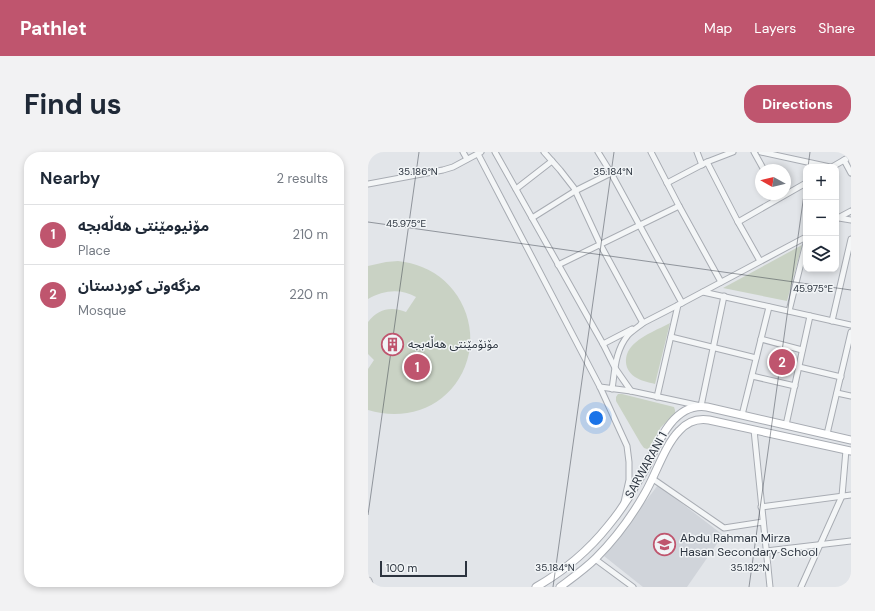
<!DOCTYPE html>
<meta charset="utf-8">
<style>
:root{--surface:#fff;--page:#f2f2f3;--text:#1f2937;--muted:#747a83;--line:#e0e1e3;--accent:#bf556e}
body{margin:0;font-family:"DM Sans","Noto Sans Arabic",sans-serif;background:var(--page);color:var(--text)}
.controls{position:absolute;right:12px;top:12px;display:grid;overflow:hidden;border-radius:8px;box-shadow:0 2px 6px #0003}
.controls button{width:36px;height:36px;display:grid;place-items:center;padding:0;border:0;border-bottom:1px solid var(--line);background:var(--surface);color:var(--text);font:20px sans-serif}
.compass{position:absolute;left:387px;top:12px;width:36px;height:36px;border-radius:50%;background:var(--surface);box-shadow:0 2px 6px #0003;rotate:278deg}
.scale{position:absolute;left:12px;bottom:10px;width:87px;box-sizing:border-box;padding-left:4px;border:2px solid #2c343f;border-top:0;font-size:11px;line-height:14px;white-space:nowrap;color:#2c343f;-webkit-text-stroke:3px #f1f4f6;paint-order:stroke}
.you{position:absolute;left:228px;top:266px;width:14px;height:14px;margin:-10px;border:3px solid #fff;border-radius:50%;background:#1a73e8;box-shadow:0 0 0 6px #1a73e833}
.badge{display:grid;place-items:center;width:26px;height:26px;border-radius:50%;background:var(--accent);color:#fff;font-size:13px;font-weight:700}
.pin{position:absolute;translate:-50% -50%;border:2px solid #fff;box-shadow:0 1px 4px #0006}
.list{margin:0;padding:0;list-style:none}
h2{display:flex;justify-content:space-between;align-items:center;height:52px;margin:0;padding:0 16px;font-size:17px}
h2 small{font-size:13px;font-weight:400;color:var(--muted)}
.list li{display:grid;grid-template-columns:26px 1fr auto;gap:12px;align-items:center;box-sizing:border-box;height:60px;padding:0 16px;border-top:1px solid var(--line)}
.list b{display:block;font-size:15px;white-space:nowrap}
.list p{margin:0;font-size:13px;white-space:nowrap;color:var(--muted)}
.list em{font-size:13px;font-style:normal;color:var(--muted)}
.icon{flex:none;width:22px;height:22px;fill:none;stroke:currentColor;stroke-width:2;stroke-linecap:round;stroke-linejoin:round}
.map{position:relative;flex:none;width:483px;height:435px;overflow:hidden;border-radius:16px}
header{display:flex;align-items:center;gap:24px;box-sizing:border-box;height:56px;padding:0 20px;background:var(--accent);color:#fff}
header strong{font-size:19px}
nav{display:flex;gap:22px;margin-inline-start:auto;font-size:14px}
.intro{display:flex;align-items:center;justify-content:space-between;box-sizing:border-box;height:96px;padding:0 24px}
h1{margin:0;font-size:28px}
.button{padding:10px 18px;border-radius:16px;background:var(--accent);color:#fff;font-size:14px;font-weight:700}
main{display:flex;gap:24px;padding:0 24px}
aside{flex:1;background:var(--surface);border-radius:16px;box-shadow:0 2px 6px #0003}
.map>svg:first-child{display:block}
.built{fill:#d0d4da}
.green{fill:#c9d2c4}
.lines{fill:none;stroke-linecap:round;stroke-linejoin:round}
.minor-casing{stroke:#a8acb3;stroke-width:7}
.secondary-casing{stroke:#a8acb3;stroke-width:9}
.minor{stroke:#f4f6f7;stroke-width:5}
.secondary{stroke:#fff;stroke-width:7}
.ticks{fill:none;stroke:#2c343f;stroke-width:1;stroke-opacity:0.45}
.labels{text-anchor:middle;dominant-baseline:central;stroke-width:3;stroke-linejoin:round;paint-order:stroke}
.poi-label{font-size:12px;fill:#2c343f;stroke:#f1f4f6;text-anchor:start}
.street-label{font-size:12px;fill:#2c343f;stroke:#f1f4f6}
.ticks-label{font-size:10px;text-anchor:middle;fill:#2c343f;stroke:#f1f4f6;stroke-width:3;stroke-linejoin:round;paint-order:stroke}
</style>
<header>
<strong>Pathlet</strong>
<nav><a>Map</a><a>Layers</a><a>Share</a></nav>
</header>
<div class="intro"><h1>Find us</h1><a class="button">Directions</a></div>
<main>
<aside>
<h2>Nearby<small>2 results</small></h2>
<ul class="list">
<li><span class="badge">1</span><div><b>مۆنیومێنتی هەڵەبجە</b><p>Place</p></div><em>210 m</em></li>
<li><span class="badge">2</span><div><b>مزگەوتی کوردستان</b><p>Mosque</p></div><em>220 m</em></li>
</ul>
</aside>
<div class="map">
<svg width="483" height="435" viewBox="0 0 483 435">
<rect width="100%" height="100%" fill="#e2e5e9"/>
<path class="built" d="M290,333l65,50 -36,52h-44l-39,-31z"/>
<g class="green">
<path d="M434,93l-15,56 -64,-13z"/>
<path d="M30,109c9,1 17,3 24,6 34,13 54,51 47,86 -10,48 -56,71 -101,57v-41l6,-9 -6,-6v-32c10,-13 23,-16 38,-10l10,-15c-15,-9 -33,-7 -48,2v-33l18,-4z"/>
<path d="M302,171l-15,61c-7,-2 -14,-3 -20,-7 -13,-9 -11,-25 0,-34 10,-9 24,-14 35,-20z"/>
<path d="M250,242h4l52,13 1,3v4l-14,13 -12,21 -2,1 -3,-1 -3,-4 -25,-43v-4z"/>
</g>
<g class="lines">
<defs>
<g id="minor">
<path d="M95,0l4,7"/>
<path d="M127,0l108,192 12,24 16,23"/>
<path d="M176,0l16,18 14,18 26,56 43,79c-5,4 -11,8 -15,12 -13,16 -13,35 -16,54"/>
<path d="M230,0l13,21 71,130"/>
<path d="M283,0l28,54 42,76"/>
<path d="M329,0l5,13"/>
<path d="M386,0l10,18"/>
<path d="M393,0l69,15"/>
<path d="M110,2l122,233 27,59 2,16v18l-5,22"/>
<path d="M476,8l7,13"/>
<path d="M339,10l31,60 22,39"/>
<path d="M464,15l19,-11"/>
<path d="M299,31l40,-21 26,-10"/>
<path d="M0,32l75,-14 10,-3 28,-15"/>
<path d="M148,37l36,-28"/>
<path d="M164,66l43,-27 36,-18"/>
<path d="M471,66l12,2"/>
<path d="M468,67l15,-8"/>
<path d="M370,70l68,-39"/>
<path d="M190,113l121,-59"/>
<path d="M335,140l148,33"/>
<path d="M421,159l17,-68"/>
<path d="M464,169l19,-82"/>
<path d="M273,172l41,-21 124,-66"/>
<path d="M303,185l85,21"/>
<path d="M393,187l41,11"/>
<path d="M235,192l29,-15"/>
<path d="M431,215l42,10"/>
<path d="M384,224l43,10"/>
<path d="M232,235l31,4 70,15 23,-110"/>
<path d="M469,241l14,3"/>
<path d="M289,245l21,-92"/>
<path d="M374,263l27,-108"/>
<path d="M418,273l24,-109"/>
<path d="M386,278l16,157"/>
<path d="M459,282l24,-102"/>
<path d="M285,327l71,49 39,-6"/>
<path d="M393,355l90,-12"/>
<path d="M398,399l85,-10"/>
<path d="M227,407l38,28"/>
<path d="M433,435l41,-91 4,-46"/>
</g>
<g id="secondary">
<path d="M0,429l2,6"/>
<path d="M168,435c28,-16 52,-36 72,-61 10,-12 19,-25 26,-38 5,-8 10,-16 14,-24 11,-24 27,-62 59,-57l144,33"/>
<path d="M192,435c12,-9 25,-18 36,-29 19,-19 36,-42 49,-65 11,-19 20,-48 34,-62 8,-9 17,-13 30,-11l142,31"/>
</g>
</defs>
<use href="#minor" class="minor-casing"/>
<use href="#secondary" class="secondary-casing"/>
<use href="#minor" class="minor"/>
<use href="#secondary" class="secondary"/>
</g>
<path class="ticks" d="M440,15l2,-15M0,70l483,68M0,363l51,-363M185,435l61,-435M381,435l57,-407"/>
<defs>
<symbol id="building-ring" viewBox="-11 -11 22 22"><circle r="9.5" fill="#f1f4f6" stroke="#bf556e" stroke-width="1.5"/><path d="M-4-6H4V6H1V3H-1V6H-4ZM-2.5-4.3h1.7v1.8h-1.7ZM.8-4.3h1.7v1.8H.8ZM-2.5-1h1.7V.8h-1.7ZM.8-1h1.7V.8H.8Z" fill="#bf556e"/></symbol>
<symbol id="school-ring" viewBox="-11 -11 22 22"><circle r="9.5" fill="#f1f4f6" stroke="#bf556e" stroke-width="1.5"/><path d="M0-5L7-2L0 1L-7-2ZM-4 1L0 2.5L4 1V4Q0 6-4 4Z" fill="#bf556e"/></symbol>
</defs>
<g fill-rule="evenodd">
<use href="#building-ring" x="12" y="180" width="25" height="25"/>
<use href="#school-ring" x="284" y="380" width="25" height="25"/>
</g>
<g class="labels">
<g class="poi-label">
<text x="40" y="192">مۆنۆمێنتی هەڵەبجە</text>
<text x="312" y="386">Abdu Rahman Mirza<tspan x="312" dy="14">Hasan Secondary School</tspan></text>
</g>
<g class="street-label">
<text transform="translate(278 313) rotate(-61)">SARWARANI 1</text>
</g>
</g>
<g class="ticks-label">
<text x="50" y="23">35.186°N</text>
<text x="245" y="23">35.184°N</text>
<text x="38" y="75">45.975°E</text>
<text x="445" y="140">45.975°E</text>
<text x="187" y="419">35.184°N</text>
<text x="382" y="419">35.182°N</text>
</g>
</svg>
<div class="controls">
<button>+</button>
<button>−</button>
<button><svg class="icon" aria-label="layers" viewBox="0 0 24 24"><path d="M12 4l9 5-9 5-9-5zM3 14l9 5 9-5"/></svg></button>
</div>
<svg class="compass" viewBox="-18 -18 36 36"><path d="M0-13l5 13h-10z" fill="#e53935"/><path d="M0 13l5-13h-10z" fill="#747a83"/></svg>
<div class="scale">100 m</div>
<div class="you"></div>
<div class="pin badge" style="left:49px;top:215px">1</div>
<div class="pin badge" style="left:414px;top:210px">2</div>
</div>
</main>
